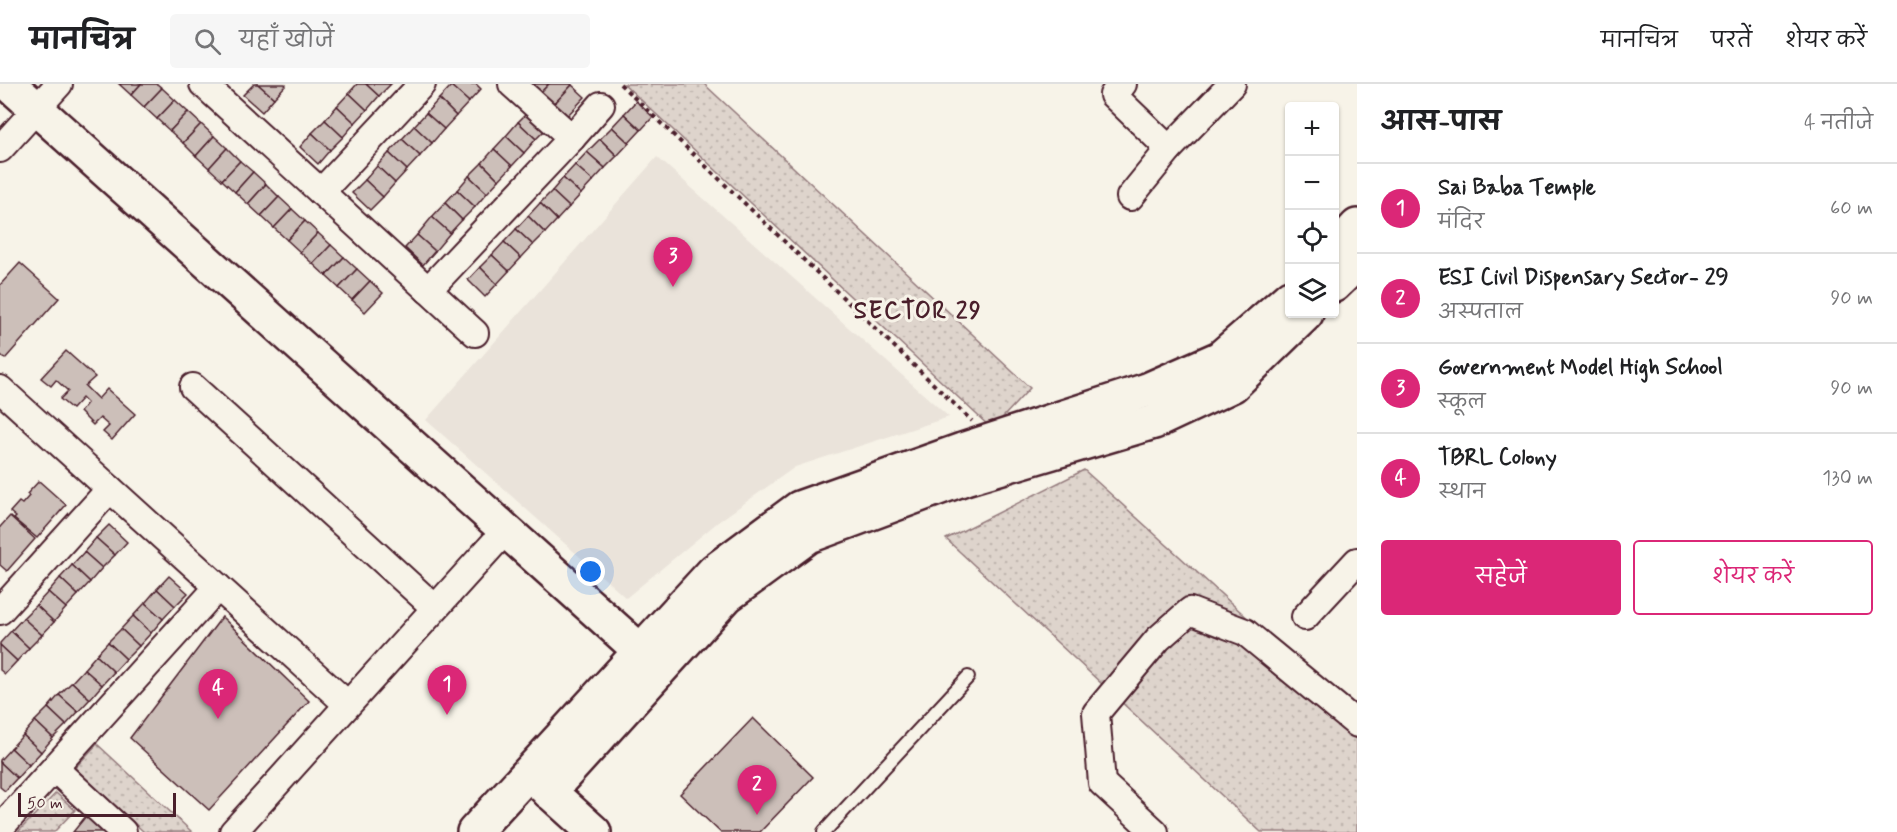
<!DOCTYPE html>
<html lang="hi">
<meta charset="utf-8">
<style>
:root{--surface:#fff;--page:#f6f6f6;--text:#202124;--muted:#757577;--line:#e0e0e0;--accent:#db2777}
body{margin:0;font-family:Mynerve,"Playpen Sans Deva",sans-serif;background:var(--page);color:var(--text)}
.controls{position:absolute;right:18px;top:18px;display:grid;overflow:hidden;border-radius:6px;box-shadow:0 2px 4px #0004}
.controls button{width:54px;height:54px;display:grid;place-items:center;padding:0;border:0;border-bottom:2px solid var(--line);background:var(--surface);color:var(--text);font:30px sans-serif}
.scale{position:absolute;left:18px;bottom:15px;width:158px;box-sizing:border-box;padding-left:6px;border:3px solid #4a1f2b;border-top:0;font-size:16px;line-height:21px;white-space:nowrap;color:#4a1f2b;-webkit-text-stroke:4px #f7f3e8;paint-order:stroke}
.you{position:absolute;left:591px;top:488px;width:21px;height:21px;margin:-15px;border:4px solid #fff;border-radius:50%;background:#1a73e8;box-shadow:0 0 0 9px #1a73e833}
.badge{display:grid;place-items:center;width:39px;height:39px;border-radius:50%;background:var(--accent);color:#fff;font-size:20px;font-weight:700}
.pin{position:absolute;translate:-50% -50px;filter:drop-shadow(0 2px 3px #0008)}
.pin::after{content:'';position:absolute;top:32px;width:21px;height:18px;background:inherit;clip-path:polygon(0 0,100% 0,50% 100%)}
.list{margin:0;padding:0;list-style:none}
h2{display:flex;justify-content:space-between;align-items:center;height:78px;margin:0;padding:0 24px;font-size:26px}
h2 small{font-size:20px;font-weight:400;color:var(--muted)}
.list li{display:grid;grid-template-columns:39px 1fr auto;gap:18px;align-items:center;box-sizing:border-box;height:90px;padding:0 24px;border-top:2px solid var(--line)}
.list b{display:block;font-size:22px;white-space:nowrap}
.list p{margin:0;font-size:20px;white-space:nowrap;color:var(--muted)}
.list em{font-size:20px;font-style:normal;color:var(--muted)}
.actions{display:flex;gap:12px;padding:18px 24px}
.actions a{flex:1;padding:14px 0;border:2px solid var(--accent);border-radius:6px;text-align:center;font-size:21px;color:var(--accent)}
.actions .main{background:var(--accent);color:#fff}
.icon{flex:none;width:33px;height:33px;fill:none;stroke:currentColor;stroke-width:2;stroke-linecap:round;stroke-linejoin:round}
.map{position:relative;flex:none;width:1357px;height:748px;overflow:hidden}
header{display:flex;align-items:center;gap:36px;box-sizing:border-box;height:84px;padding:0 30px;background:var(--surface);border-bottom:2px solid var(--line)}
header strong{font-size:28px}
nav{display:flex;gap:33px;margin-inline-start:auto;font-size:21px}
.search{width:420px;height:54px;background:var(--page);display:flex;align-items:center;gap:15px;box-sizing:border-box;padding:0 21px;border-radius:6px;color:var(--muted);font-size:22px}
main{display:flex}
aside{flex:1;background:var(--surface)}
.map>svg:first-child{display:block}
.built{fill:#eae3da}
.grass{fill:url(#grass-dots);stroke:#947a7c;stroke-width:1.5}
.building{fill:#ccbfb9;stroke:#4a1f2b;stroke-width:1.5}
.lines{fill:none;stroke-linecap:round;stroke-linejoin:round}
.lane-casing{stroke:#4a1f2b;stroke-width:16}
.street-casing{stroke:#4a1f2b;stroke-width:30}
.secondary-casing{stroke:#4a1f2b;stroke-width:38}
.path{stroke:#4a1f2b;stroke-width:4;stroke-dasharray:4.5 4.5;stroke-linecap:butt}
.lane{stroke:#f7f3e8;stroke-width:12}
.street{stroke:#f7f3e8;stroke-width:26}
.secondary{stroke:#f7f3e8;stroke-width:33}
.labels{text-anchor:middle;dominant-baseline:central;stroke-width:6;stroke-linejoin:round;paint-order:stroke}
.district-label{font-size:24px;font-weight:bold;letter-spacing:1.5px;fill:#4a1f2b;stroke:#f7f3e8}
</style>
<header>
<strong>मानचित्र</strong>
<div class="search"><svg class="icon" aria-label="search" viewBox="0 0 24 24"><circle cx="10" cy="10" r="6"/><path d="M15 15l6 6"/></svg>यहाँ खोजें</div>
<nav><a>मानचित्र</a><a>परतें</a><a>शेयर करें</a></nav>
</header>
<main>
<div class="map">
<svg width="1357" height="748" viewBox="0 0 1357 748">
<defs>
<pattern id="grass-dots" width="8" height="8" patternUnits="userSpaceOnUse" patternTransform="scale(1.5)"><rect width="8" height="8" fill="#ded4cc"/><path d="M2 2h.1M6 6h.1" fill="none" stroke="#c0b6af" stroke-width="1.8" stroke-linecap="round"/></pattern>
</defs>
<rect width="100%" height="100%" fill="#f7f3e8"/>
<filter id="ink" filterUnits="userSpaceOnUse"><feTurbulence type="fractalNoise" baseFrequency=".0167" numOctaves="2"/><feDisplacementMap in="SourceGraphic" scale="12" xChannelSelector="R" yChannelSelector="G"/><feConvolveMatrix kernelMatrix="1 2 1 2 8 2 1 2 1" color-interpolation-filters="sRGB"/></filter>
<g filter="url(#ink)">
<path class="built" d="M657,73l292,260 -154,50 -77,55 -92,76 -200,-178z"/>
<g class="grass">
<path d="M624,0h80l326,304 -38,41z"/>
<path d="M1084,386l273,247v115h-96l-315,-293z"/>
<path d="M97,660l95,88h-48l-69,-64z"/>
<path d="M56,709l19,17 -21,22h-36z"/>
</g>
<g class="building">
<path d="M119,0h22l-10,11z"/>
<path d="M141,0h16l5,4 -18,19 -13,-12z"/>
<path d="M254,0h4l16,14 -12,14 -19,-17z"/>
<path d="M258,0h27l1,1 -12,13z"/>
<path d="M357,0h9l13,12 -12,14 -18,-17z"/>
<path d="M366,0h25l-12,12z"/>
<path d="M452,0h24l5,5 -12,13 -18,-16z"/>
<path d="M533,0h16l-8,8z"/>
<path d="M549,0h22l1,1 -18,19 -13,-12z"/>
<path d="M572,1l13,12 -18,19 -13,-12z"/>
<path d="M451,2l18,16 -13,14 -17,-17z"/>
<path d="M162,4l13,12 -18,19 -13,-12z"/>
<path d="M349,9l18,17 -12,13 -18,-17z"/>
<path d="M439,15l17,17 -12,13 -18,-16z"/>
<path d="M175,16l13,12 -18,19 -13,-12z"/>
<path d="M636,17l17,16 -12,13 -17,-16z"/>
<path d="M337,22l18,17 -12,14 -18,-17z"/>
<path d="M531,25l18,17 -13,13 -18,-17z"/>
<path d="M188,28l13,12 -18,19 -13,-12z"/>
<path d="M426,29l18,16 -12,14 -18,-17z"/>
<path d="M624,30l17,16 -12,13 -17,-16z"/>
<path d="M325,36l18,17 -13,13 -18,-17z"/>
<path d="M518,38l18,17 -12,14 -18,-17z"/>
<path d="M201,40l13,12 -18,20 -13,-13z"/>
<path d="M414,42l18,17 -12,13 -18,-17z"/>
<path d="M612,43l17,16 -12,13 -17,-17z"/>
<path d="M312,49l18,17 -12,14 -18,-17z"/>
<path d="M214,52l13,12 -18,20 -13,-12z"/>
<path d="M506,52l18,17 -12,13 -18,-17z"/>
<path d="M402,55l18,17 -13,14 -18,-17z"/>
<path d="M600,55l17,17 -12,12 -18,-16z"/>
<path d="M227,64l13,13 -18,19 -13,-12z"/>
<path d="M494,65l18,17 -13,14 -17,-17z"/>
<path d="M587,68l18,16 -12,13 -18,-16z"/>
<path d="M389,69l18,17 -12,13 -18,-17z"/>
<path d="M240,77l13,11 -18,20 -13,-12z"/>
<path d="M482,79l17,17 -12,13 -18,-17z"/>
<path d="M575,81l18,16 -12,13 -18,-16z"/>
<path d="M377,82l18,17 -12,14 -18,-17z"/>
<path d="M253,88l13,12 -18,20 -13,-12z"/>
<path d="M469,92l18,17 -12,14 -18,-17z"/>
<path d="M563,94l18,16 -12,13 -17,-16z"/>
<path d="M365,96l18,17 -13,13 -18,-17z"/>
<path d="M266,100l13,13 -18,19 -13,-12z"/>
<path d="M457,106l18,17 -13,13 -17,-17z"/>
<path d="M552,107l17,16 -12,13 -17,-17z"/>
<path d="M279,113l13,12 -18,19 -13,-12z"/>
<path d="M445,119l17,17 -12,13 -18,-16z"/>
<path d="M540,119l17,17 -12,13 -17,-17z"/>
<path d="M292,125l13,12 -18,19 -13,-12z"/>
<path d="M528,132l17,17 -12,12 -17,-16z"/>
<path d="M432,133l18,16 -15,18 -18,-16z"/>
<path d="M305,137l13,12 -18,19 -13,-12z"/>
<path d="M516,145l17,16 -12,13 -17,-16z"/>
<path d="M318,149l13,12 -18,19 -13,-12z"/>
<path d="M417,151l18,16 -12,14 -18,-17z"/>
<path d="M504,158l17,16 -12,13 -17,-16z"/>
<path d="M331,161l13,12 -18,19 -13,-12z"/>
<path d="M492,171l17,16 -12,13 -17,-17z"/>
<path d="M344,173l13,12 -18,19 -13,-12z"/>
<path d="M20,179l39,35 -54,61 -5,-5v-69z"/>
<path d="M480,183l17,17 -12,13 -17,-17z"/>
<path d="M357,185l13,12 -18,19 -13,-12z"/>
<path d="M370,197l13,12 -18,19 -13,-12z"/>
<path d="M66,267l29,26 -10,9 13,13 9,-10 28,25 -23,26 -9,-8 6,-6 -9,-8 -7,7 -13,-13 7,-9 -5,-5 -10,11 -12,-10 8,-8 -12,-11 -5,6 -10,-8z"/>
<path d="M39,397l27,24 -29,33 -23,-19 2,-2 -6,-5 9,-10 3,2 7,-8 -2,-2z"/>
<path d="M10,432l25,23 -28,32 -7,-6v-38z"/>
<path d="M109,441l18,17 -12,13 -19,-17z"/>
<path d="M96,454l19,17 -13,13 -18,-16z"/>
<path d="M84,468l18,16 -12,14 -18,-17z"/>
<path d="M72,481l18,17 -12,13 -18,-17z"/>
<path d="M169,492l19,17 -13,13 -18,-17z"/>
<path d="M60,494l18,17 -12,13 -18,-16z"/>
<path d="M157,505l18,17 -12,13 -18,-16z"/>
<path d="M48,508l18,16 -12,14 -18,-17z"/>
<path d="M145,519l18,16 -12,14 -18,-17z"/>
<path d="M36,521l18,17 -12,13 -19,-17z"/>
<path d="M133,532l18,17 -12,13 -18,-17z"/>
<path d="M222,533l87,84 -100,109 -79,-72z"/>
<path d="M23,534l19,17 -13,13 -18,-17z"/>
<path d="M121,545l18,17 -13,13 -18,-17z"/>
<path d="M11,547l18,17 -12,13 -17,-16v-2z"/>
<path d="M108,558l18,17 -12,13 -18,-17z"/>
<path d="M0,561l17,16 -12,13 -5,-4z"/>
<path d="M96,571l18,17 -12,13 -18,-16z"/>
<path d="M84,585l18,16 -12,14 -18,-17z"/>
<path d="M72,598l18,17 -12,13 -19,-17z"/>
<path d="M59,611l19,17 -12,13 -18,-17z"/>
<path d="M48,624l18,17 -13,13 -18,-17z"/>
<path d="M753,634l60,59 -53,55h-40l-40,-38z"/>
<path d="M35,637l18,17 -12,14 -18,-17z"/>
<path d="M23,651l18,17 -12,13 -18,-17z"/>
<path d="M11,664l18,17 -12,13 -17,-16v-2z"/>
<path d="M0,678l17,16 -12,13 -5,-4z"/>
<path d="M86,732l18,16h-31z"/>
</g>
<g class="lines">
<defs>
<path id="lane" d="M824,748l144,-155"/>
<g id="street">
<path d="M203,0l272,249"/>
<path d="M512,0l60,54"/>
<path d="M1123,0l-10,11 56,54"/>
<path d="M0,65l59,-65"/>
<path d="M321,108l101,-108"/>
<path d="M1130,113l39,-48 63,-65"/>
<path d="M428,206l144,-152 29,-33"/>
<path d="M193,303l242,221"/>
<path d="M0,305l347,315"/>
<path d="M0,527l110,-122"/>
<path d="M1305,533l52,-56"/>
<path d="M55,685l68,63"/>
<path d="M0,744l218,-241"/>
<path d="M233,748l273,-302"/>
<path d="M1155,748l-53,-49 -6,-70 62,-74 32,-28 55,21 112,92"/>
</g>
<g id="secondary">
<path d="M9,0l648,582"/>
<path d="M1334,167l23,-25"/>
<path d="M1334,201l23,-22"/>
<path d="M532,692l62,56"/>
<path d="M549,708l178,-196 82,-60 156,-58 189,-56 79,-37 73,-71"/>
<path d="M474,748l240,-261 85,-63 163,-58 185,-60 73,-32 70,-61"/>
</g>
</defs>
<use href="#lane" class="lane-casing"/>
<use href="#street" class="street-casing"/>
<use href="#secondary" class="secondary-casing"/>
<path class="path" d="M620,0l352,337"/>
<use href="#lane" class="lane"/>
<use href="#street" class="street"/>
<use href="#secondary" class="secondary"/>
</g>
</g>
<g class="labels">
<g class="district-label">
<text x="918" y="227">SECTOR 29</text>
</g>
</g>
</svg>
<div class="controls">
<button>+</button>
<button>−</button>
<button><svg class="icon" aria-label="locate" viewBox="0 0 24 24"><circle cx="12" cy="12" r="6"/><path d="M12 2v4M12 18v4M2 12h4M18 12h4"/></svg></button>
<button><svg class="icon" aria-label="layers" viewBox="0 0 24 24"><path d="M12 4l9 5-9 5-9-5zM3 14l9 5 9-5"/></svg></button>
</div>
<div class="scale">50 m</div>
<div class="you"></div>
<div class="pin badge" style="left:447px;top:631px">1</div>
<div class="pin badge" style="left:757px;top:731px">2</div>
<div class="pin badge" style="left:673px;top:203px">3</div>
<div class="pin badge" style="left:218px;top:635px">4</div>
</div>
<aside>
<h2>आस-पास<small>4 नतीजे</small></h2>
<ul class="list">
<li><span class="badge">1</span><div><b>Sai Baba Temple</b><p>मंदिर</p></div><em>60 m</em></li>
<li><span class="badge">2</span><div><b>ESI Civil Dispensary Sector- 29</b><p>अस्पताल</p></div><em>90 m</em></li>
<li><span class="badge">3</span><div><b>Government Model High School</b><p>स्कूल</p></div><em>90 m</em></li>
<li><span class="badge">4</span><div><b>TBRL Colony</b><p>स्थान</p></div><em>130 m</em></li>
</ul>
<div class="actions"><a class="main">सहेजें</a><a>शेयर करें</a></div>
</aside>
</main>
